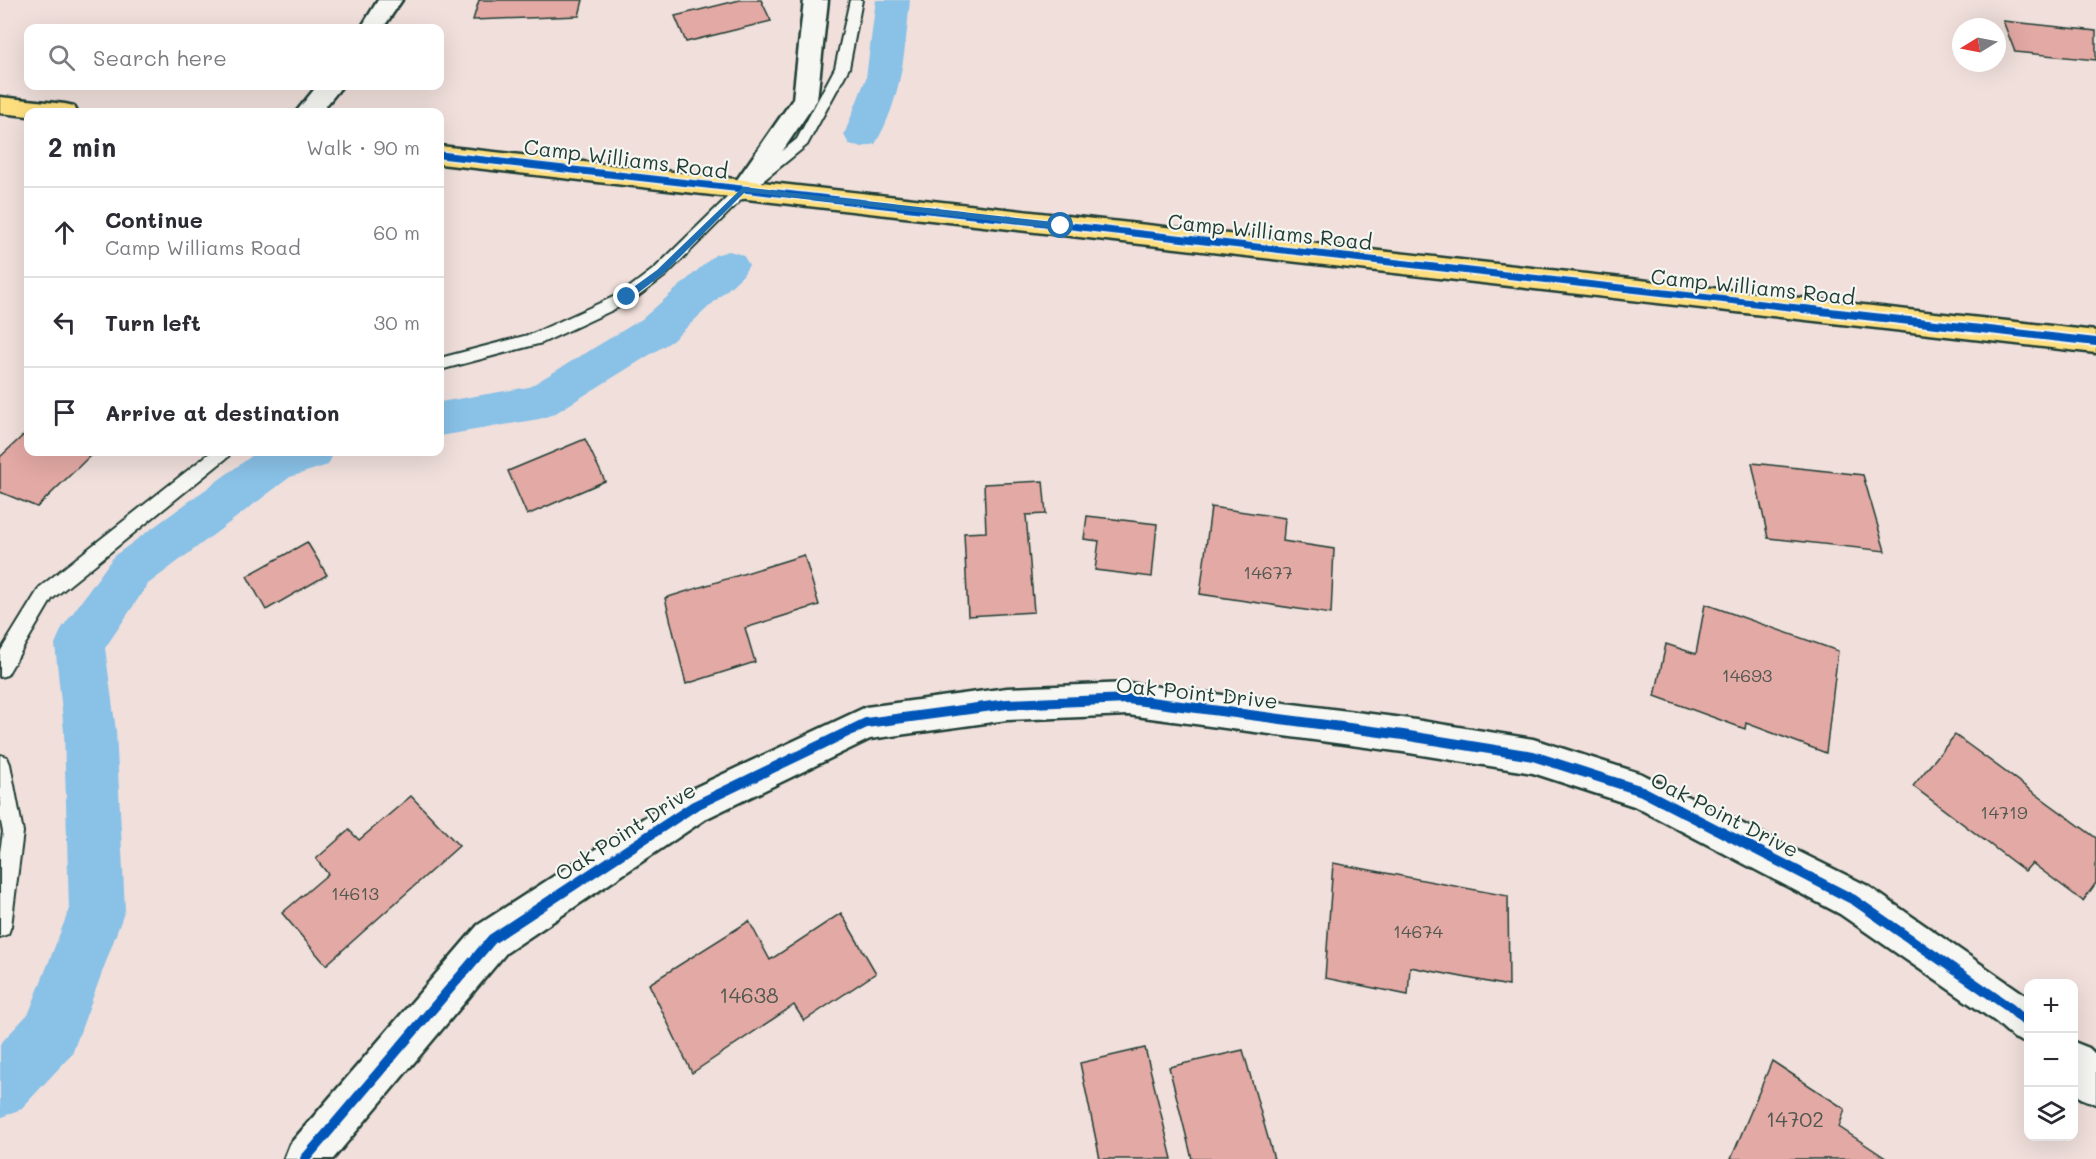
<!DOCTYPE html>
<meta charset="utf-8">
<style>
:root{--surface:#fff;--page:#f2f2f3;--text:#2b2b33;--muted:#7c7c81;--line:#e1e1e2}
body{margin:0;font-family:Mali,sans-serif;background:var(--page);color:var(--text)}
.controls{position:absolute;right:18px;bottom:18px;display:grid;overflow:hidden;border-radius:12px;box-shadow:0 6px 24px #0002}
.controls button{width:54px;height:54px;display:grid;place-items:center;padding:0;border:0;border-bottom:2px solid var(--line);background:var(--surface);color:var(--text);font:30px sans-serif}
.compass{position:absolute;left:1952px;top:18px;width:54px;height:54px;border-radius:50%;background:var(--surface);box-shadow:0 6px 24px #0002;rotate:260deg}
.stop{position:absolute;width:18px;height:18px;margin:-14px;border:4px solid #1f6fb2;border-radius:50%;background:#fff}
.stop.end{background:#1f6fb2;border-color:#fff;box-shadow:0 2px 6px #0008}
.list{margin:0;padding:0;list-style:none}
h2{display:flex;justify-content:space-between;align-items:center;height:78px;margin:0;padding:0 24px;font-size:26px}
h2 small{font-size:20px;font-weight:400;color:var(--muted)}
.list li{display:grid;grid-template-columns:39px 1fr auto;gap:18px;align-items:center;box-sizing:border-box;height:90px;padding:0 24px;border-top:2px solid var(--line)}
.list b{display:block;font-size:22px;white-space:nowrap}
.list p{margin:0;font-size:20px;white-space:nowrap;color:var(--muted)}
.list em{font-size:20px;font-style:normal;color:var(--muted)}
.icon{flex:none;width:33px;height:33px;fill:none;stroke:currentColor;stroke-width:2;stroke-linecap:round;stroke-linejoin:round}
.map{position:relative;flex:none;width:2096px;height:1159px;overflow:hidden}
.search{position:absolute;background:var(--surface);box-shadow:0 6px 24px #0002;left:24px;top:24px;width:420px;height:66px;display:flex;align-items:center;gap:15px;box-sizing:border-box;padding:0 21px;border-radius:12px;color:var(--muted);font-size:22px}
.panel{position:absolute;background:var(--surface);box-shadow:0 6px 24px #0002;left:24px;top:108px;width:420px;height:348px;border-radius:12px}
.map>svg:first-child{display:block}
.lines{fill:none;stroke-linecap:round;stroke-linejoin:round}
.canal{fill:#89c1e7;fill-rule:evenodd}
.building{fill:#e3a9a4;stroke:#1f3d34;stroke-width:1.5}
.service-casing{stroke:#1f3d34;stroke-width:4}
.minor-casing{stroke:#1f3d34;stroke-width:5}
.tertiary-casing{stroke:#1f3d34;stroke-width:5}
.primary-casing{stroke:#1f3d34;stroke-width:5}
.service{fill:#f6f6f2;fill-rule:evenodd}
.minor{fill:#f6f6f2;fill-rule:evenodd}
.tertiary{fill:#f6f6f2;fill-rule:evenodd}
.primary{fill:#fddf80;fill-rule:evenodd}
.cycleway-far2-casing{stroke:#f6f6f2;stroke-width:10}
.cycleway-far1-casing{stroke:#f6f6f2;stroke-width:12}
.cycleway-casing{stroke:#f6f6f2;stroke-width:14}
.cycleway-far2{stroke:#0057b8;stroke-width:7}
.cycleway-far1{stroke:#0057b8;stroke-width:8}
.cycleway{stroke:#0057b8;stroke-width:10}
.route{fill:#1f6fb2}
.labels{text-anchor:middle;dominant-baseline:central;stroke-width:4.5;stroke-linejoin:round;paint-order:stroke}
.number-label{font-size:18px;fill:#505850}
.street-label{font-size:21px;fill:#1f3d34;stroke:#f6f6f2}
.near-number-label{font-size:21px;fill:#505850}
</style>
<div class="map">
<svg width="2096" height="1159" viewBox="0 0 2096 1159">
<rect width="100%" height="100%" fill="#f0dfdb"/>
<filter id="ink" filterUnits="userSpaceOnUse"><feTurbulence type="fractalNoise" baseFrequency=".0167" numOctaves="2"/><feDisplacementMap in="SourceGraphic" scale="12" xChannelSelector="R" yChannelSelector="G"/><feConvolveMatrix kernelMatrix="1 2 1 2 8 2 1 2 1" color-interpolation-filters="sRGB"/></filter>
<g filter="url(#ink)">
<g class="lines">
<g class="canal">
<path d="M876,0h34c-5,49 -8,100 -35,144l-13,3 -13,-3 -5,-9 22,-57z"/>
<path d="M729,251l14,4 6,10 -6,10 -71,66 -118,73 -15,5 -99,17v-34l89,-15 113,-68 73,-64z"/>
<path d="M257,452h77l-6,13 -38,12 -142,107 -43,64 11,83 9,179 -53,144 -51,55 -21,9v-74l29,-31 40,-103 -5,-179 -9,-87 7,-16 52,-72z"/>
</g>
</g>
<g class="building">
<path d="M479,0h104l-4,16 -106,4z"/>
<path d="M740,0h21l10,21 -85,21 -11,-26z"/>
<path d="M2003,21l93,10v29l-81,-8z"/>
<path d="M28,431v21h66l-57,55 -37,-15v-35z"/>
<path d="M585,439l20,42 -78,34 -19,-44z"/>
<path d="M1752,463l111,12 22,76 -117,-13z"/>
<path d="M1043,481l3,33 -20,1 8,97 -66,4 -4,-83 22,-1 -2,-48z"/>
<path d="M1211,507l74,11 -2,23 51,8 -3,65 -131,-20z"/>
<path d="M1087,516l70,8 -5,53 -57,-7 4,-29 -15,-2z"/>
<path d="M307,542l20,33 -61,35 -19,-34z"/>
<path d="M804,555l15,50 -74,23 10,34 -69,22 -21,-86z"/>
<path d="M1705,604l133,47 -12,102 -80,-30 -1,6 -90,-33 11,-52 30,10z"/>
<path d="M1955,735l141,103v45l-13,18 -51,-38 -7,8 -112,-85z"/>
<path d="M411,796l48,50 -133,119 -44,-52 46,-39 -12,-15 33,-29 10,10z"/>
<path d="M1333,863l175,33 1,90 -99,-19 -2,28 -83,-17z"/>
<path d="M841,913l35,60 -72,48 -10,-16 -102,68 -43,-89 100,-63 21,39z"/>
<path d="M1145,1048l27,111h-72l-20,-96z"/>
<path d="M1243,1050l31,109h-82l-23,-92z"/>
<path d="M1772,1061l73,48 -6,18 48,32h-156z"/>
</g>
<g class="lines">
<defs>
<g id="service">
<path d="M850,0h12l-13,68 -42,77 -59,48 -83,83 -33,25 -90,42 -102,27v-12l92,-24 90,-41 33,-25 83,-81 59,-48 38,-71z"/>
<path d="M211,452h19l-2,5 -176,142 -45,76 -7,2v-25l40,-65z"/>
<path d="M0,755l7,2 3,7 13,68 -12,94 -3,8 -8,3v-85l3,-20 -3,-15z"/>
</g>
<g id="minor">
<path d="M804,0h24l-11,100 -65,96 -9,3 -9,-3 -4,-6 4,-6 59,-85z"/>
<path d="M1128,683l275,35 130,21 109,35 226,112 156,108 4,3v47l-14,-6 -18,-16 -156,-108 -206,-108 -101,-33 -130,-21 -275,-37 -121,5 -137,19 -163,79 -201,135 -173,206h-49l6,-15 188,-219 203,-131 185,-87 141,-19z"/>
<path d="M2074,1042l15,6 7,7v49l-15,-6 -7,-7z"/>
</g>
<g id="tertiary">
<path d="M378,0h24l-19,28h-22z"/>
<path d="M317,86h25l-21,26h-25z"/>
</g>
<g id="primary">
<path d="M0,97l65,7 9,2 3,6h-49v4l-28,-3z"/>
<path d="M440,146l1656,185v22l-1656,-189z"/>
</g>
</defs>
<use href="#service" class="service-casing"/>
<use href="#minor" class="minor-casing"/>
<use href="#tertiary" class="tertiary-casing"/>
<use href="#primary" class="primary-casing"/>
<use href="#service" class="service"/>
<use href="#minor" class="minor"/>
<use href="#tertiary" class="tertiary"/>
<use href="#primary" class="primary"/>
<defs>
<path id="cycleway-far2" d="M440,155l1376,155"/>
<path id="cycleway-far1" d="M1803,309l293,33"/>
<path id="cycleway" d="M305,1159l187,-220 202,-133 172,-83 141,-19 121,-5 275,36 130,21 109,35 212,109 156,108 18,16"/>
</defs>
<use href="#cycleway-far2" class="cycleway-far2-casing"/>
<use href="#cycleway-far1" class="cycleway-far1-casing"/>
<use href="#cycleway" class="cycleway-casing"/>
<use href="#cycleway-far2" class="cycleway-far2"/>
<use href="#cycleway-far1" class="cycleway-far1"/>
<use href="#cycleway" class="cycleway"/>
</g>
</g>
<path class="route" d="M743,187l318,36 4,3 -4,3 -316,-37 -82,82 -33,25h-6v-5l33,-24z"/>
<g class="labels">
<g class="number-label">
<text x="1268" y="572">14677</text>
<text x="1747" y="675">14693</text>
<text x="2004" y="812">14719</text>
<text x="355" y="893">14613</text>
<text x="1418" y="931">14674</text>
</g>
<g class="street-label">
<text transform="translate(626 158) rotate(7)">Camp Williams Road</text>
<text transform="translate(1270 231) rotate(6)">Camp Williams Road</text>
<text transform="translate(1753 286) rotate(6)">Camp Williams Road</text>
<text transform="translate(1197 692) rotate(6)">Oak Point Drive</text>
<text transform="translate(1725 814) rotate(27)">Oak Point Drive</text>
<text transform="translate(625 831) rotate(-33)">Oak Point Drive</text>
</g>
<g class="near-number-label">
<text x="749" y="994">14638</text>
<text x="1795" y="1118">14702</text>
</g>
</g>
</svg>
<div class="controls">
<button>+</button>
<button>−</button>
<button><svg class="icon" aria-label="layers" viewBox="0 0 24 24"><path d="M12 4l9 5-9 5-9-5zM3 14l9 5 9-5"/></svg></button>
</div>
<svg class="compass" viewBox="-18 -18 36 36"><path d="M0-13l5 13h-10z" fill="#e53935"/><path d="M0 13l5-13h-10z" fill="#7c7c81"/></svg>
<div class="stop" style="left:1061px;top:226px"></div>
<div class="stop end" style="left:627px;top:297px"></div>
<div class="search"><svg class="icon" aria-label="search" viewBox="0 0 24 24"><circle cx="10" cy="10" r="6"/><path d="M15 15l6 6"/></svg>Search here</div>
<section class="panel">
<h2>2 min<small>Walk · 90 m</small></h2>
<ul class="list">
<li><svg class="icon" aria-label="ahead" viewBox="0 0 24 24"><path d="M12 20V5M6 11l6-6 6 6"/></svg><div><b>Continue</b><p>Camp Williams Road</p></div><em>60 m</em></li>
<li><svg class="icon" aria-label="left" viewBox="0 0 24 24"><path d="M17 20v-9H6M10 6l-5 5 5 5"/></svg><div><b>Turn left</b></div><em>30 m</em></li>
<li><svg class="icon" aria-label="arrive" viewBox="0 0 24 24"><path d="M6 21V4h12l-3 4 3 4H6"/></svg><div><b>Arrive at destination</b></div></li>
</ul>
</section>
</div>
